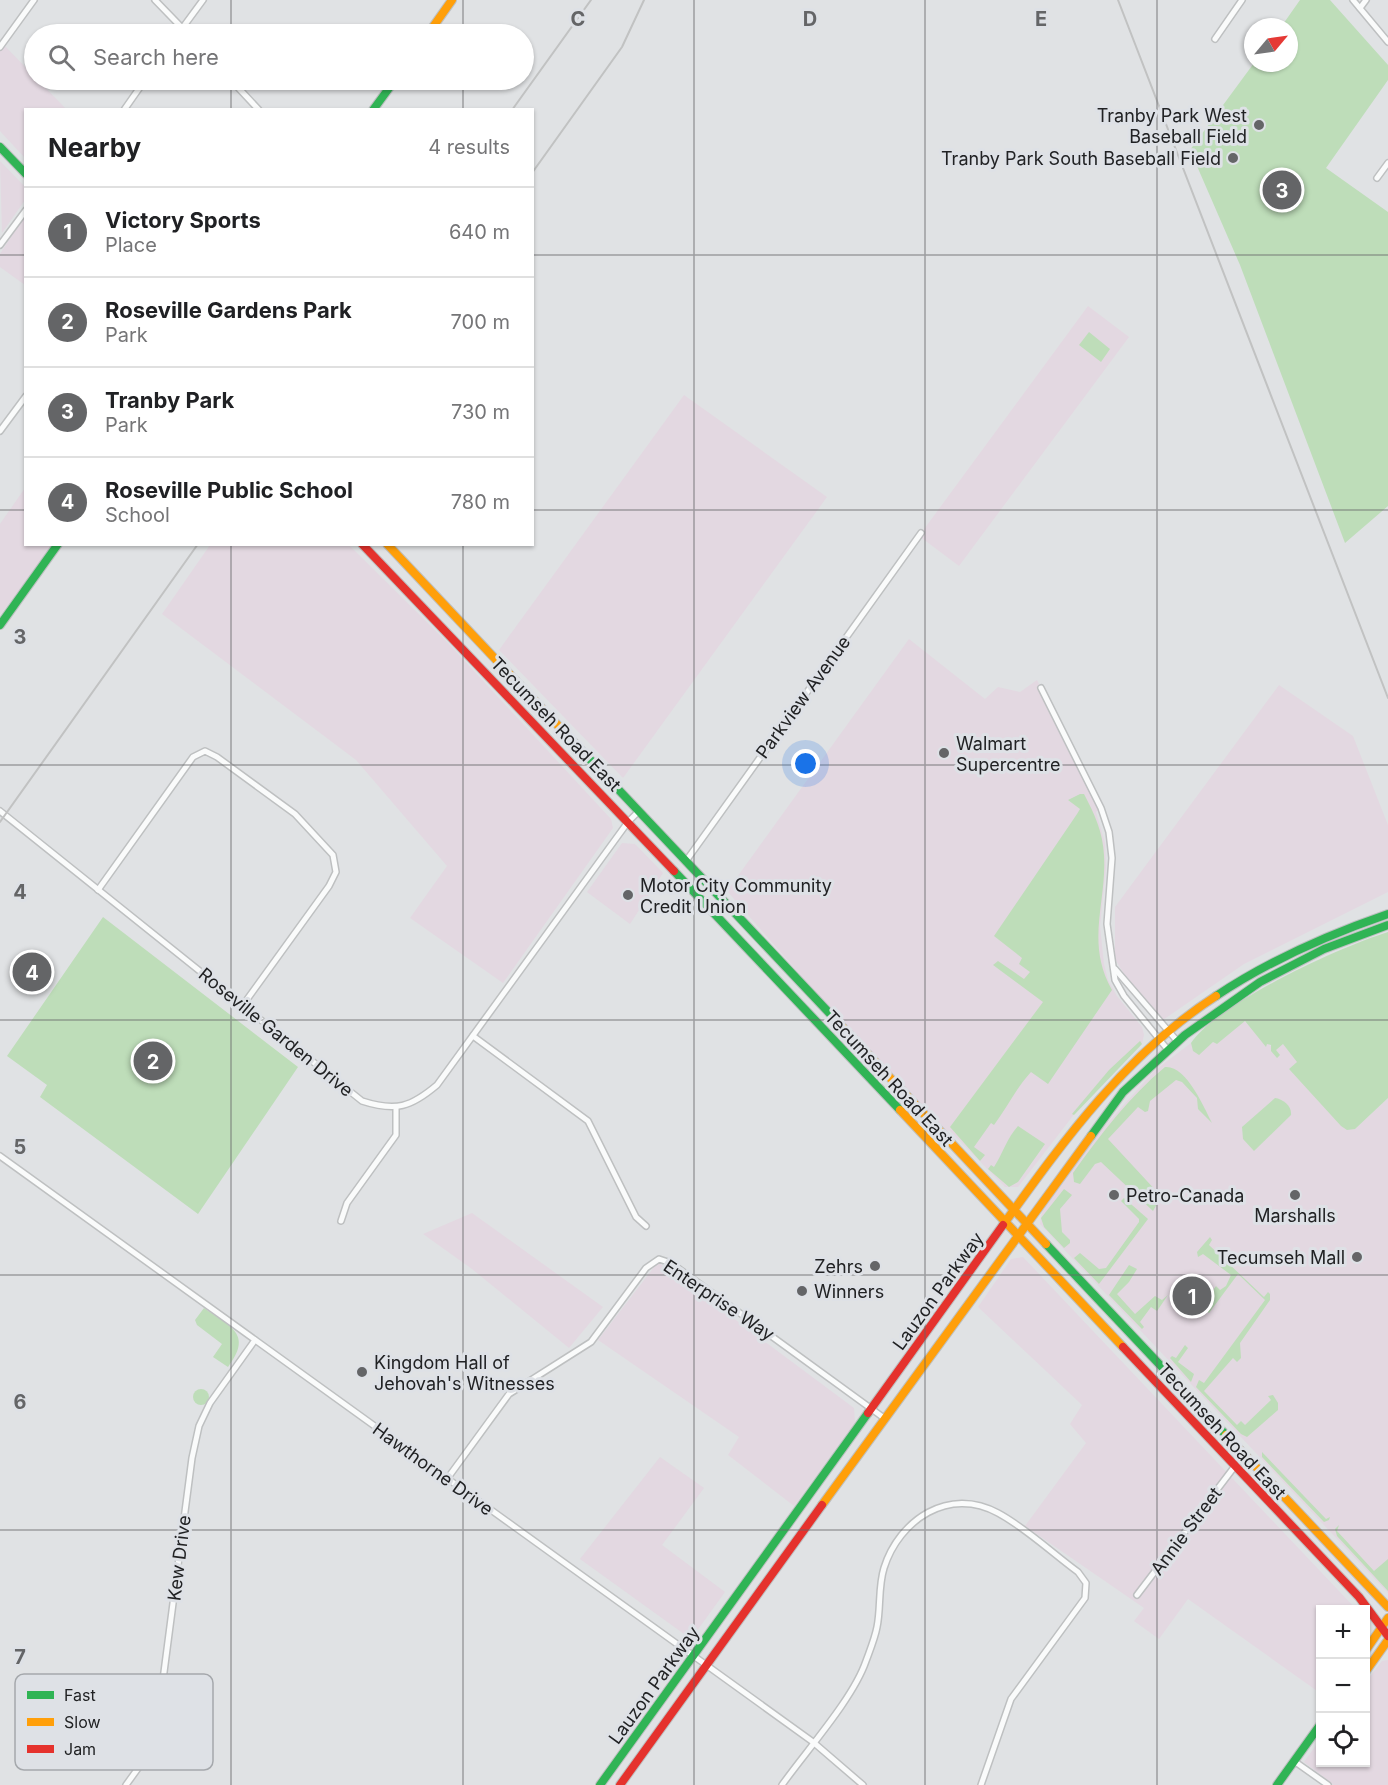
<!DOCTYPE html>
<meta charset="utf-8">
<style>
:root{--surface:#fff;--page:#f6f6f6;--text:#202124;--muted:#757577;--line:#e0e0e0;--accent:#646567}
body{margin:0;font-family:Inter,sans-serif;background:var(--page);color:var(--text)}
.controls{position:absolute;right:18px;bottom:18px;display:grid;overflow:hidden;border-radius:0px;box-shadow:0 2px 4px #0004}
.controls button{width:54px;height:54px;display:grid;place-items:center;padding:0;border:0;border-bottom:2px solid var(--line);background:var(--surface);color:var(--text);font:30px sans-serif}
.compass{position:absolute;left:1244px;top:18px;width:54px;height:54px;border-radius:50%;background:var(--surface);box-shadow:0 2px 4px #0004;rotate:61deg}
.you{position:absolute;left:806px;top:764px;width:21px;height:21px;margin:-15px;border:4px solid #fff;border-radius:50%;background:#1a73e8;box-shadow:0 0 0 9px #1a73e833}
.badge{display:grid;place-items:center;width:39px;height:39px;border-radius:50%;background:var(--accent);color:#fff;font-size:20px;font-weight:700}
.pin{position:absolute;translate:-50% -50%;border:3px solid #fff;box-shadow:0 2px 6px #0006}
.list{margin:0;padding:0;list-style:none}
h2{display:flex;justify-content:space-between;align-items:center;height:78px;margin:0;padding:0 24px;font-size:26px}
h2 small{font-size:20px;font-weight:400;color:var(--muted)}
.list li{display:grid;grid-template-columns:39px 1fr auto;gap:18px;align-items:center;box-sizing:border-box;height:90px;padding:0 24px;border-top:2px solid var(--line)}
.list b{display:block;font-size:22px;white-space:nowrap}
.list p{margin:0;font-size:20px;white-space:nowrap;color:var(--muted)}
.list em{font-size:20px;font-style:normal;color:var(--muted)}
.icon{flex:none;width:33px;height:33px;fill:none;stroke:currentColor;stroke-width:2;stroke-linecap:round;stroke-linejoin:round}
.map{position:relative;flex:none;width:1388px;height:1785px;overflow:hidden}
.search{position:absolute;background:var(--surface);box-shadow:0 2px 4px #0004;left:24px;top:24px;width:510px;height:66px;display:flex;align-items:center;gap:15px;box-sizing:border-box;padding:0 21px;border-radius:33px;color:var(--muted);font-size:22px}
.panel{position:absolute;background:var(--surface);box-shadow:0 2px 4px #0004;left:24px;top:108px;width:510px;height:438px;border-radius:0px}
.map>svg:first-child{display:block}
.commercial{fill:#e3d8e1}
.green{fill:#beddb9}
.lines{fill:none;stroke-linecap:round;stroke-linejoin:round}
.street-casing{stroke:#bec0c1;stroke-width:8}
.fast-casing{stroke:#bec0c1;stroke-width:10}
.slow-casing{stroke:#bec0c1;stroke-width:10}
.jam-casing{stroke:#bec0c1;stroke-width:10}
.street{stroke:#fafbfb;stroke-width:5}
.fast{stroke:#30b455;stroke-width:8}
.slow{stroke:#ff9f0a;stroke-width:8}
.jam{stroke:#e5322d;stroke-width:8}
.rail{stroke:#c1c2c2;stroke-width:2}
.grid{fill:none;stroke:#646567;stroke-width:1.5;stroke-opacity:0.55}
.poi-dot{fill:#646567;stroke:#dee1e6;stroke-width:2}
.labels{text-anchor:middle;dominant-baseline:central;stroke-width:6;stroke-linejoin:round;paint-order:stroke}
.poi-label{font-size:18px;fill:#212224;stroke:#dee1e6;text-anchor:start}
.street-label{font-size:18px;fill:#212224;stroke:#dee1e6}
.key{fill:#dee1e6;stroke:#a5a8ac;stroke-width:1.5}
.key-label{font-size:16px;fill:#212224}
.grid-label{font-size:20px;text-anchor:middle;font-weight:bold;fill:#646567;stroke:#dee1e6;stroke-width:6;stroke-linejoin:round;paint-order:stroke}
</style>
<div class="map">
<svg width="1388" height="1785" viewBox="0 0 1388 1785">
<rect width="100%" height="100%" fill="#e0e2e4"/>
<g class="commercial">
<path d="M0,41l66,68 -40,1 -1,48 -25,-27z"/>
<path d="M0,161l26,27 -1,12 -23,33z"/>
<path d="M25,215v70l-25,-18v-13z"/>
<path d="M1088,306l41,31 -170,229 -40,-30z"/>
<path d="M684,395l143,102 -204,281 -124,-128z"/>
<path d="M25,488l1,56 27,1 -53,70v-91z"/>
<path d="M210,545h139l99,98 163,176 2,9 -110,155 -93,-65 37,-52 -91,-106 -194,-146z"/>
<path d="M909,639l76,60 13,-12 22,5 17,-12 64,128 -5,4 9,31 1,25 -6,58 4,38 4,16 9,16 25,31 2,8 -2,9 -63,64 -61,79h-13l-56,-57 -7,7 -215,-246z"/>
<path d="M1279,685l74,51 35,89v67l-144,72 -84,58 -18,-18 -27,-45v-52z"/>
<path d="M622,843l13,1 28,29 -33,51 -43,-32z"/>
<path d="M1244,1021l31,29 8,-6 15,18 -9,7 66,60 33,-31v495l-348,-369 2,-14 55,-75 57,-64 37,-28 1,5 7,6 14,-12 4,2z"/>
<path d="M472,1213l131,94 -34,41 -97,-79 -49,-35z"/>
<path d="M1023,1257l333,352 -36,1v83l-132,-94 -29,40 -25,-18 10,-13 -119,-82 61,-83 -16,-19 12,-19 -104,-98 33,-48z"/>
<path d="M658,1262l196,146 1,14 -61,84 -66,-51 11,-18 -141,-97z"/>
<path d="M660,1457l44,31 -42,57 63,47 -34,47 -111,-80z"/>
<path d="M1388,1660v125h-54l-30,-23 16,-22v22h46v-80l16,-21z"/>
</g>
<g class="green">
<path d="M1300,0h30l58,65v15l-62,88 62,44v294l-43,37 -105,-278 -50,-115 64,-87h35v-36h-8z"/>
<path d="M1089,332l21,17 -9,13 -22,-17z"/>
<path d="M1080,794h4c10,19 19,38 20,61 3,48 -19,87 8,135l-64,94 -17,-12c-15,16 -24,36 -37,53l-3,-2 -17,24 11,8 -5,6 -30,-34 93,-125 -50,-37 5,-4 26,18 6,-7 -11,-8 3,-6 -28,-22 83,-122 3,-5 -12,-9z"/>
<path d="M103,917l195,150 -100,147 -158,-117 7,-12 -40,-29z"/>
<path d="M1388,932v166l-33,31 -8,1 -6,-4 -52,-57 8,-7 -14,-18 -7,6 4,5 -3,3 -6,-7v-6l-4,-1 -1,3 -21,-26 -28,23 -4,-2 -14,13 -6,-4 -2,-8c28,-41 149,-96 197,-111z"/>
<path d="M1140,1041l2,3 -68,71 -2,-1 37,-44z"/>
<path d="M1165,1067c21,-2 39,40 47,56l-14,-14 -1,-11 -15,-16 -6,-2 -26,21 -2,10 -3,1 -7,-5 -30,32 51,55 5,-2 -11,19 -52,-49 -6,2 -15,20 -6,-2 -1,-9c27,-38 56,-76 92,-106z"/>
<path d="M1275,1098c8,1 17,8 16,17l-37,36 -11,-12 -1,-12z"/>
<path d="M1018,1126l27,18 -27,38 -9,5 -21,-18 3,-4 3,2c9,-14 13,-29 24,-41z"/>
<path d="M1064,1189l8,6 -12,14 2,23 8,8v3l-6,5 -20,-21 -3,-9z"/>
<path d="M1124,1198l24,21 -49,65 -25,-26 6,-5 19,16 7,-1 33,-46v-3l-18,-18z"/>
<path d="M1210,1237l2,3 -3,5 55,52 4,-5 2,2v6l-30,43 1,15 -4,4 -4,-4 -29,33 33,34 4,-4 4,4 26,-25 -3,-4 5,-1 5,8v7l-31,27 -6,-3 -45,-47 3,-7 5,3 61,-83 -27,-26 -29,39 -8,-6 15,-21 4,4 6,-4 5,-11 -28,-21 -5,3 -1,-5z"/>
<path d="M1129,1265l8,4 -8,13 -12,12 18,20 20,-18 7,4 6,-5 -11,16 -6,-4 -11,15 4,5 -2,2 -33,-34z"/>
<path d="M204,1308c27,19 49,26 24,59l-15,-10 9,-13 -25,-19 -2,-5z"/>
<path d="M1185,1345l3,3 -10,14 16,12 -3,8 -21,-24 2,-2 4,2z"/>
<circle cx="201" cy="1397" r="8"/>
<path d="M1262,1452l64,67 4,-2 -1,3 -5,2 -62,-65z"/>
<path d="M1339,1525l-2,6 37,40 14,-12v32l-51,-55 -2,-7z"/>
</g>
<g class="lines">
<defs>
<g id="street">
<path d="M155,0l33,34"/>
<path d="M1353,0l35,42"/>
<path d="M1360,8l6,-8"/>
<path d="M178,34l25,-34"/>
<path d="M1215,39l27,-39"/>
<path d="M0,47l34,-47"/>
<path d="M231,80l28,30"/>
<path d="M124,110l21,-30"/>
<path d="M1377,178l11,-15"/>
<path d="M0,245l26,-35"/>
<path d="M0,431l26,-35"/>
<path d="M1041,688l60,120 8,24 3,26 -5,66 8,56 9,16 44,54"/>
<path d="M0,811l362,290c34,11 49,6 75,-16l191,-263 11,-11"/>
<path d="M686,861l235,-328"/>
<path d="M98,890l95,-133 12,-6 12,6 78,57 38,41 3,17 -7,14 -86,119"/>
<path d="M1115,969l63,73"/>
<path d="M473,1036l115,85 48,96 10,9"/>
<path d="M0,1156l813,586 50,43"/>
<path d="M341,1221l6,-18 49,-68v-27"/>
<path d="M447,1479l62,-85 82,-52 55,-74 13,-9 12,4 213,155"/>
<path d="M1137,1595l98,-129"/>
<path d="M1294,1761l34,24"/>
<path d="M126,1785l13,-18 19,-49 34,-260 7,-32 11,-23 45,-63"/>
<path d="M782,1785c24,-34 71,-86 84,-124 4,-11 9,-23 11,-34 4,-19 1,-40 7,-59 15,-48 65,-82 114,-55 28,15 54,40 80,59l8,11 -1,15 -74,101 -30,86"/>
</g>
<g id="fast">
<path d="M373,110l22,-30"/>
<path d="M0,147l26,27"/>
<path d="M0,625l58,-81"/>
<path d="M566,734l268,284"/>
<path d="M674,871l226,239"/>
<path d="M1216,996c54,-36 111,-61 172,-82"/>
<path d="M1091,1136l32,-44 62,-57 75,-53 64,-33 64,-24"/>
<path d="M1046,1244l180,191"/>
<path d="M600,1785l268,-372"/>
<path d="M1277,1785l43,-60"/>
</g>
<g id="slow">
<path d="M428,34l24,-34"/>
<path d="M387,544l179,190"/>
<path d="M834,1018l212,226"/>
<path d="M900,1110l223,237"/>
<path d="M1003,1225c62,-86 123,-171 213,-229"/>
<path d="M1226,1435l162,172"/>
<path d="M822,1505l269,-369"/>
<path d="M1366,1650l22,-32"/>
<path d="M1366,1671l22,-31"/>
</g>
<g id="jam">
<path d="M362,544l312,327"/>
<path d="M1123,1347l236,250 29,39"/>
<path d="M868,1413l135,-188"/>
<path d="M620,1785l202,-280"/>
</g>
</defs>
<use href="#street" class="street-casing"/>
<use href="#fast" class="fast-casing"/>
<use href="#slow" class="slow-casing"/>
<use href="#jam" class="jam-casing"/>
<use href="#street" class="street"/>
<use href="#fast" class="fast"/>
<use href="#slow" class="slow"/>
<use href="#jam" class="jam"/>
<g class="rail">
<path d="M1118,0l270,698"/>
<path d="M512,110l79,-110"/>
<path d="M532,173l90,-126 22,-47"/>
<path d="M0,822l198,-278"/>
</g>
</g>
<path class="grid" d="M231,0v34M463,0v34M694,0v1785M925,0v1785M1157,0v1785M231,80v30M463,80v30M0,255h26M532,255h856M0,510h26M532,510h856M231,544v1241M463,544v1241M0,765h1388M0,1020h1388M0,1275h1388M0,1530h1388"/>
<g class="poi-dot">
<circle cx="1259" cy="125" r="6"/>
<circle cx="1233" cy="158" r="6"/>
<circle cx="944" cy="753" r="6"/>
<circle cx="628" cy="895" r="6"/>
<circle cx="1114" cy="1195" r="6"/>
<circle cx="1295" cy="1195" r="6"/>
<circle cx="1357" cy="1257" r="6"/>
<circle cx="875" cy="1266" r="6"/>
<circle cx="802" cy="1291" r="6"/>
<circle cx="362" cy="1372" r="6"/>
</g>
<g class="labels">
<g class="poi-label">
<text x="1247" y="115" text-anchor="end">Tranby Park West<tspan x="1247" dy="21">Baseball Field</tspan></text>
<text x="1221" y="158" text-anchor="end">Tranby Park South Baseball Field</text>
<text x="956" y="743">Walmart<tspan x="956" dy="21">Supercentre</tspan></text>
<text x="640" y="885">Motor City Community<tspan x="640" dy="21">Credit Union</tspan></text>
<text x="1126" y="1195">Petro-Canada</text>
<text x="1295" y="1215" text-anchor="middle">Marshalls</text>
<text x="1345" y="1257" text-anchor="end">Tecumseh Mall</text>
<text x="863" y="1266" text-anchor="end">Zehrs</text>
<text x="814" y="1291">Winners</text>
<text x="374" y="1362">Kingdom Hall of<tspan x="374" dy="21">Jehovah's Witnesses</tspan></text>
</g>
<g class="street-label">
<text transform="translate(803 697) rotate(-54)">Parkview Avenue</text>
<text transform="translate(556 724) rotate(46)">Tecumseh Road East</text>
<text transform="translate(276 1032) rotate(39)">Roseville Garden Drive</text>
<text transform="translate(889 1078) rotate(47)">Tecumseh Road East</text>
<text transform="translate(938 1291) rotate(-54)">Lauzon Parkway</text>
<text transform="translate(719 1300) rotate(34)">Enterprise Way</text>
<text transform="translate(1222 1431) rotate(47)">Tecumseh Road East</text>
<text transform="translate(433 1469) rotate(36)">Hawthorne Drive</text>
<text transform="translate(1186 1531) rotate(-53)">Annie Street</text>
<text transform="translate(179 1558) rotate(-83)">Kew Drive</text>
<text transform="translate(654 1685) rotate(-54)">Lauzon Parkway</text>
</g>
</g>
<rect x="15" y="1674" width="198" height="96" rx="9" class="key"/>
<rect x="27" y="1691" width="27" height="8" fill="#30b455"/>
<rect x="27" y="1718" width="27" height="8" fill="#ff9f0a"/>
<rect x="27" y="1745" width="27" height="8" fill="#e5322d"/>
<g class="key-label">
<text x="64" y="1701">Fast</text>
<text x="64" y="1728">Slow</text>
<text x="64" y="1755">Jam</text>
</g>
<g class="grid-label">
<text x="578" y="26">C</text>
<text x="810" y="26">D</text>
<text x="1041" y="26">E</text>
<text x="20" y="644">3</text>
<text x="20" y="899">4</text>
<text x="20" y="1154">5</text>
<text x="20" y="1409">6</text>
<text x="20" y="1664">7</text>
</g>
</svg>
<div class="controls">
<button>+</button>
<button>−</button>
<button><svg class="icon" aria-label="locate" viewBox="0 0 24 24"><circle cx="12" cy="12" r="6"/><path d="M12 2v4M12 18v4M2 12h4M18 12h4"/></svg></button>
</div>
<svg class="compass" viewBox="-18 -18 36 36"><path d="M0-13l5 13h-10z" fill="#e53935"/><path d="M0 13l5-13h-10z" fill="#757577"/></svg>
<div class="you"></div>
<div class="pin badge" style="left:1192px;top:1296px">1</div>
<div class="pin badge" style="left:153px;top:1061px">2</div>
<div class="pin badge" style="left:1282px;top:190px">3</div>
<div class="pin badge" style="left:32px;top:972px">4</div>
<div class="search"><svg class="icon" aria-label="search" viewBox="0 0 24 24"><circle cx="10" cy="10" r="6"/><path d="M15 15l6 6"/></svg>Search here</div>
<section class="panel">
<h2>Nearby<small>4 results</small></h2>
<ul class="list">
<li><span class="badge">1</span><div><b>Victory Sports</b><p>Place</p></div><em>640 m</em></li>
<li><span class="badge">2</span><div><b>Roseville Gardens Park</b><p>Park</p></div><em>700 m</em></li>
<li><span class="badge">3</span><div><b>Tranby Park</b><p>Park</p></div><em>730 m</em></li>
<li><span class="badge">4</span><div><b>Roseville Public School</b><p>School</p></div><em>780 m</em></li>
</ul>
</section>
</div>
